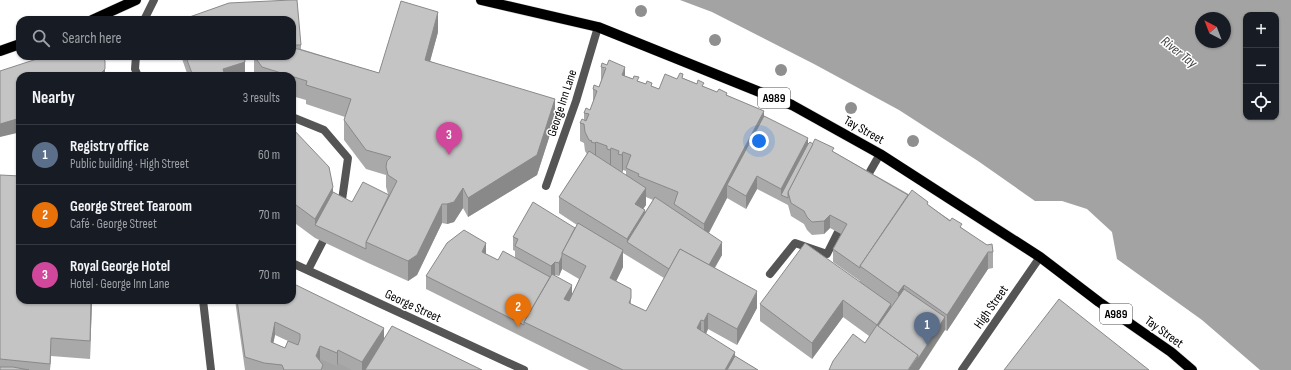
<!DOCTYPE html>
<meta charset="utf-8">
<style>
:root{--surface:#171b24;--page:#20242c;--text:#f1f3f6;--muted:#9ea1a6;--line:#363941;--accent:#1a73e8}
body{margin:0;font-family:"Sofia Sans Condensed",sans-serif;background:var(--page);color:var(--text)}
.controls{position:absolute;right:12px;top:12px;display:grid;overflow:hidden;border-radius:8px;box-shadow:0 1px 3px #0004}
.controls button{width:36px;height:36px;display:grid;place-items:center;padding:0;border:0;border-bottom:1px solid var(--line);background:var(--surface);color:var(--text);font:20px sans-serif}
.compass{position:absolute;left:1195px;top:12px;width:36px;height:36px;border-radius:50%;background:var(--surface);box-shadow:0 1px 3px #0004;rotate:318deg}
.you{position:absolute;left:759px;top:141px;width:14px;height:14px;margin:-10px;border:3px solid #fff;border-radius:50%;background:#1a73e8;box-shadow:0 0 0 6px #1a73e833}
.badge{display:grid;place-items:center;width:26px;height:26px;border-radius:50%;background:var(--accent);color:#fff;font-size:13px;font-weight:700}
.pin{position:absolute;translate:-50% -33px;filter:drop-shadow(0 1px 2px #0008)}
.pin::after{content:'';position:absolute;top:21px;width:14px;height:12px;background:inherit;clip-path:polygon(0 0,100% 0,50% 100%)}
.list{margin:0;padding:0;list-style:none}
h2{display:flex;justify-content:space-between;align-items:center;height:52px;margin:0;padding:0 16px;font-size:17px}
h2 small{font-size:13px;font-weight:400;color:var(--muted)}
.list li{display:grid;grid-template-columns:26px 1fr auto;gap:12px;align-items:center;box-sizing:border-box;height:60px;padding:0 16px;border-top:1px solid var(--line)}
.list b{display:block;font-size:15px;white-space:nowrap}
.list p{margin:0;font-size:13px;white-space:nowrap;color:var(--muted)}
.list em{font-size:13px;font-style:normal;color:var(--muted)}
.icon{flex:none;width:22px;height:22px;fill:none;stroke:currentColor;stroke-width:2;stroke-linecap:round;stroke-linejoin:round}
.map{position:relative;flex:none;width:1291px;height:370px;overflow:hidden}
.search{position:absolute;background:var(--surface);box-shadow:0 1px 3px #0004;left:16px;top:16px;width:280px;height:44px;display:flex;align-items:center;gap:10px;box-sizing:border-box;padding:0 14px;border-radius:12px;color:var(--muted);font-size:15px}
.panel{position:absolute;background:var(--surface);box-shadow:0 1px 3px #0004;left:16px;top:72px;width:280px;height:232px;border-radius:12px}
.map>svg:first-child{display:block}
.water{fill:#a3a3a3;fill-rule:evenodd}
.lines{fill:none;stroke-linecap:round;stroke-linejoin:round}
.river{stroke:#a3a3a3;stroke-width:53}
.primary-casing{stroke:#dbdbdb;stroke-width:11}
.lane{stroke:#555;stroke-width:8}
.street{stroke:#555;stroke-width:8}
.primary{stroke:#000;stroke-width:10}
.tree{fill:#8f8f8f}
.wall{fill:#a9a9a9;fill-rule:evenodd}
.shaded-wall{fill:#898989}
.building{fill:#c4c4c4;stroke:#898989;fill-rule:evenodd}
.labels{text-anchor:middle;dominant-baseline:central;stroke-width:3;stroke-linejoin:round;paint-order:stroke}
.shield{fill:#fff;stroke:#4c4c4c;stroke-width:1}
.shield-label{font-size:12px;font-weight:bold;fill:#000}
.street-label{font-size:13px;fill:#000;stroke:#fff}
.water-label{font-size:14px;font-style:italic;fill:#444;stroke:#fff}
</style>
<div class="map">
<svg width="1291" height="370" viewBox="0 0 1291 370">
<rect width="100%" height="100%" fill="#fff"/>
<path class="water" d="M680,0h611v370h-31l-58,-50 -85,-61 -5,-27 -25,-23 -25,-8h-27l-57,-40 -79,-51 -85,-46 -102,-52zM1246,15h30v102h-30zM1201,18h24v24h-24z"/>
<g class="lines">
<path class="river" d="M329,370l2,-5"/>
<defs>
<g id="primary">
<path d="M481,0l117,27 194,78 88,49 160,103 59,45 72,50 21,18"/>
<path d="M92,20l44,-20"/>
<path d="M0,51l20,-7"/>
</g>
</defs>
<use href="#primary" class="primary-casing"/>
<g class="lane">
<path d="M292,117l32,13 24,28 -7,49"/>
<path d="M864,182l16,-28"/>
<path d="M308,270l15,-29"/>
<path d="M770,274l25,-31 32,11 11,-22"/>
</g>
<g class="street">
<path d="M144,20l10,-20"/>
<path d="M136,56l-1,13 3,7"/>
<path d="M546,186l30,-85 22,-74"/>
<path d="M292,263l232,107"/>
<path d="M203,300l8,70"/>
<path d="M962,370l78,-113"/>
</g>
<use href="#primary" class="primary"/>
</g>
<g class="tree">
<circle cx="641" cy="11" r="6"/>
<circle cx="715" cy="40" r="6"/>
<circle cx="781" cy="70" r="6"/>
<circle cx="851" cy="108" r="6"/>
<circle cx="913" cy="141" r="6"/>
</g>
<g class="wall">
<path d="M292,20l9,25v4l78,24 59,-41 -8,29 125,58 -18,56 -69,42 -5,-9 -9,14 -7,2 -5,-1 -25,52 -9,6 -42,-19 -51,-24 -23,-17v-93l41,64 19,10 37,-7 -1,-1 -2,-7v-12l-20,-6 -22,-29v-20l1,-3 -39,-13v-4l-14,-4v-20h-38v-19h-10l1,18 -3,1h-54l-7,-20h111z"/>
<path d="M601,67l58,22 18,-10 6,-1 34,14 10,3 37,21 44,28h5l21,8 94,53 34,23 31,24v16l-5,1 -41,62 -2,-1 -80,13 4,-7 -26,-19 -31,42 -52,-38v-17l100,-22v-1l-27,-19v-13l8,-15 -11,-6 -6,6 -12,1 -5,-5 -3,-6 -13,-8 -3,-11 -31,-16 -11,20 -19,-11 -18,35 13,22 -7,13 42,40 -20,37 -29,-16 -2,5 29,22 23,14h-169l-163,-81v-13l60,-22 12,6 17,-2v-7l-2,-1v-13l62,-9 2,-3 -18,-12v-16l28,-43 -2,-3 -1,-8 -4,-2v-18l4,-3v-7l6,-3 3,-7v-14l6,-2 2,-6zM623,170l3,1v4l-4,-2zM646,197l7,3 -8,12 -2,-3 3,-4zM623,253l41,25 -18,33 -15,-7v-15l-15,-8 7,-14zM562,269l17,10 -7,16 -18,-20h1l4,1z"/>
<path d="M0,175l92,125 -2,59 -39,-3 -1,14h-50z"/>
<path d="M235,300h57l92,38 98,32h-130l-14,-7 -1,3 -17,-7 -1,1 4,10h-78zM275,335l13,6 -3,7 -12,-5z"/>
</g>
<g class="shaded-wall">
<path d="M438,12v20l-13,48v-20z"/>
<path d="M191,56h50l-54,4v-3z"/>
<path d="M105,61v15h-3v-4z"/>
<path d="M245,62v13l-3,1h-19v-7z"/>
<path d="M625,67v18l-3,-10z"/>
<path d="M555,99v20l-18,56 -69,42v-19z"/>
<path d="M764,111v18l-37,56v13l-23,44v-18z"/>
<path d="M20,116v13l-3,1v3l-17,4v-13z"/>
<path d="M808,138v13l-27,44v-6z"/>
<path d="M596,142v18l-1,2v-19z"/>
<path d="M611,148v18l-1,2v-18z"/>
<path d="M623,152v18l-1,3v-18z"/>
<path d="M757,176v13l-11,20v-13z"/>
<path d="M333,187v18l-18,20v-6z"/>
<path d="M463,188v20l-9,14 -7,2v-20z"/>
<path d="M646,188v17l-11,15v-16z"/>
<path d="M442,204v19l-25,52 -9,6v-20z"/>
<path d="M645,210v17l-18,15v-3z"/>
<path d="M830,215v13l-6,6v-13z"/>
<path d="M722,242v13l-15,25v-13z"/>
<path d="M486,243v13l-4,-4z"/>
<path d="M623,250v17l-13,27v-16z"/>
<path d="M988,252v17l-41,62v-16z"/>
<path d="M562,256v13l-3,7v-13z"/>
<path d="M555,262v13l-4,3v-12z"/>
<path d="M572,285v16l-8,14v-16z"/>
<path d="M904,285v17l-6,8v-17z"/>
<path d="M757,291v17l-20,37v-16z"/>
<path d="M91,300h1l-2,59z"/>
<path d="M843,300v17l-31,42v-16z"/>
<path d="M891,304v17l-8,12 -6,-8z"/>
<path d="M708,313v16l-4,9v-17z"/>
<path d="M945,317v13l-26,40h-11z"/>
<path d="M701,320v16l-4,-8z"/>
<path d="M275,322v13l-4,20v-13z"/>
<path d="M384,328v13l-19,29h-3v-8z"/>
<path d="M51,338v18l-1,14z"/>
<path d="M320,346v13l-4,10v-13z"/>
<path d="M338,350v13l-1,3v-13z"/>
<path d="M735,352v17l-1,1h-9z"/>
</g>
<g class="building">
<path d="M291,0h6l4,45h-9v-25h-111l48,-17z"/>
<path d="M401,1l37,11 -13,48 130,39 -18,56 -69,43 -5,-10 -9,14 -7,2h-5l-25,51 -9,6 -42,-19 31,-61 -9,-6 -2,-8 1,-6 4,-4 -25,-7 -22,-30 7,-21 -45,-14 1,-4 -45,-14 -8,-11h38v-8l6,1 81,24z"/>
<path d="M46,56h54l3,2 2,3v8l-3,3 1,4h-83v40l-3,1v2l-17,5v-53z"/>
<path d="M202,56h42l1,6 -22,7 2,7h-32l-6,-16z"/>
<path d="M609,60l16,7 -3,8 11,4 1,-3 5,1 -2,4 9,3 1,-3 5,2 -1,3 8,3 6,-15 12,5 3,-6 3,1 -1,4 15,6 1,-4 6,3 -2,3 15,6 2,-3 8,4 -1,2 38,16 -60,113 -30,-20 4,-12 -40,-16 1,-2 -13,-6 5,-13 -8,-3 -1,3 -4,-1 1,-3 -8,-3 -1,2 -3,-1v-3l-11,-4 -1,1 -4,-1 1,-1 -3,-1 -4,-8 -1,-8 -4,-1 2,-4 4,2 3,-7 -5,-1 2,-5 4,2 7,-19 -4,-2 1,-4 5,2 7,-19 -5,-1 1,-4 5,2z"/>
<path d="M764,116l44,22 -27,51 -24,-13 -11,20 -19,-11z"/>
<path d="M292,128l37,39 4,20 -18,32 -23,-17z"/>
<path d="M815,139l19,9 -2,3 76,44 -48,71v2l-27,-19 14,-25 -17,-9 -6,6 -12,1 -5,-5 -3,-6 -13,-8 -3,-11z"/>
<path d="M810,142l3,2 -25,48v6l-7,-3 27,-51z"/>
<path d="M589,151l57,37 -11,16 10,6 -18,29 -68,-42z"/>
<path d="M0,175l20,1v124h71l-1,41 -39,-3 -1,26 -50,-5z"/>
<path d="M363,182l26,13 -23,47v7l-51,-24 18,-33 19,10z"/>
<path d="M912,190l16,12 -1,2 23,17 2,-3 10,6 -2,3 27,18 5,-1 1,8h-5l-41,63 -43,-30 -6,8 -38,-27z"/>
<path d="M655,197l67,45 -13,23 -29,-16 -11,20 -42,-27z"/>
<path d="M533,202l42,26 -13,25v3l-3,7 -4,-1 -4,4 -36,-20 3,-7 -5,-2z"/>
<path d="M578,223l45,27 -13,28 21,11v9l-2,5 17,8 34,-62 77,42 -20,38 -29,-16 -4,8 -3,-1 -4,8 38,24 -10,18h-102l-99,-48 28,-48 20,11 -8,14 5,2 17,-35 -24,-13z"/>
<path d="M464,230l22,13 -4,9 16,8 5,-9 47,26 -26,45v3l-98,-49 21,-33z"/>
<path d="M805,243l86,61 -14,21 41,30 -10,15h-79l4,-9 20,-27 12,9 12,-18 -34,-25 -31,43 -52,-39z"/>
<path d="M292,283l92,45 -22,34 -24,-12 -1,3 -17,-7 -4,10 7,9 -2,5h-37l-2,-5 -18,-2 -19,-6 -8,-57h55zM275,322l25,12v5l-2,6 -10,-4 -3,7 -14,-6z"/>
<path d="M904,289l41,28 -27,42v-4l-40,-29z"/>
<path d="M1059,299l90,71h-145z"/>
<path d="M392,326l90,44h-117z"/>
<path d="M735,356l23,14h-31z"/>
<path d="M0,367h13l16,3h-29z"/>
</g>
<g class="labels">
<g class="shield">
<rect x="758" y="88" width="32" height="20" rx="3"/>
<rect x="1100" y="304" width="32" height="20" rx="3"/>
</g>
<g class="shield-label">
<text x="774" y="98">A989</text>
<text x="1116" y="314">A989</text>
</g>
<g class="street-label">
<text transform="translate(562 103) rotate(-72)">George Inn Lane</text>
<text transform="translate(864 130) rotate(29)">Tay Street</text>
<text transform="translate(413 306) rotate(25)">George Street</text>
<text transform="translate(991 307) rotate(-55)">High Street</text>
<text transform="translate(1164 332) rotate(36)">Tay Street</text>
</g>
<g class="water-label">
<text transform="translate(1179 52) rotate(38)">River Tay</text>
</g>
</g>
</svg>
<div class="controls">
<button>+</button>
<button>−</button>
<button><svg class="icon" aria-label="locate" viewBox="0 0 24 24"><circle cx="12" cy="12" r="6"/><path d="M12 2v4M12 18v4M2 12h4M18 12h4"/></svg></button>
</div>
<svg class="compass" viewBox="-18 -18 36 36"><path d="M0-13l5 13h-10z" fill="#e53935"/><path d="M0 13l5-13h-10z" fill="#9ea1a6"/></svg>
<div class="you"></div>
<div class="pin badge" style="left:927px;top:345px;background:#5c6f8a">1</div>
<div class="pin badge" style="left:518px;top:327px;background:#e8710a">2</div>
<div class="pin badge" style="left:449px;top:155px;background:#d1479c">3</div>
<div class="search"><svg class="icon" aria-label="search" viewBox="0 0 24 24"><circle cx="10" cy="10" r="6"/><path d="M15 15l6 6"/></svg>Search here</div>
<section class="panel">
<h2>Nearby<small>3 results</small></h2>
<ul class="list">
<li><span class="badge" style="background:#5c6f8a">1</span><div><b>Registry office</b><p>Public building · High Street</p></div><em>60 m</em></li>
<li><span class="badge" style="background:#e8710a">2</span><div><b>George Street Tearoom</b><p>Café · George Street</p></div><em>70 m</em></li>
<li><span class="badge" style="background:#d1479c">3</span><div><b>Royal George Hotel</b><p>Hotel · George Inn Lane</p></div><em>70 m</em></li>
</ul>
</section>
</div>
